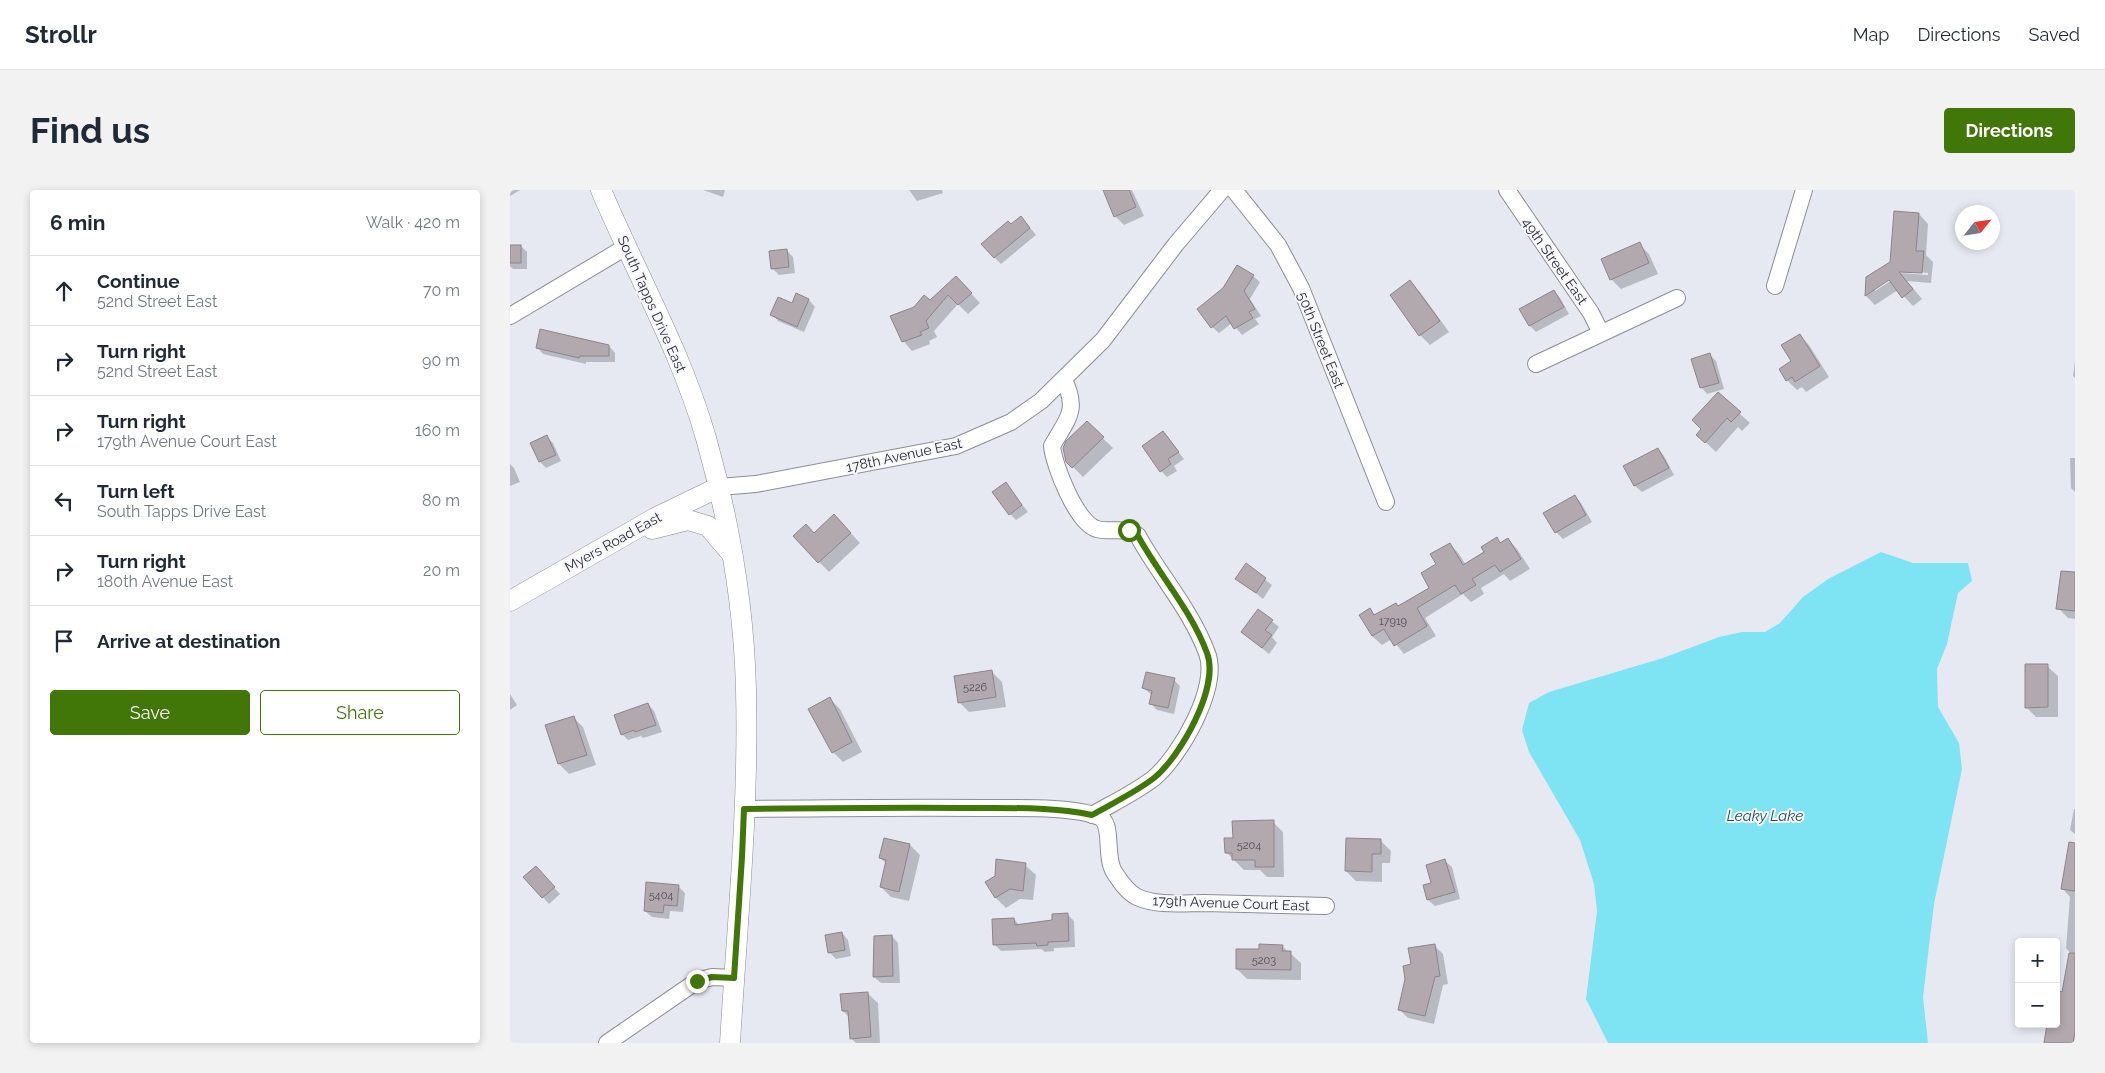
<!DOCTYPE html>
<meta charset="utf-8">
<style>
:root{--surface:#fff;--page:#f2f2f3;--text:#1f2937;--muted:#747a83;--line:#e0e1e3;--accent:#407708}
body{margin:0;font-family:Raleway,sans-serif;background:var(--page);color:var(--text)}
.controls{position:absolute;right:15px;bottom:15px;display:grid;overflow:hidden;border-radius:5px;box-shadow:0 2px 8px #0003}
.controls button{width:45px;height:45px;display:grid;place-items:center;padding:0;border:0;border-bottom:1px solid var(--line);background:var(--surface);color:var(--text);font:25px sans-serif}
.compass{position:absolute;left:1445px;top:15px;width:45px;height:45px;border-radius:50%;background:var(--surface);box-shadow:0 2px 8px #0003;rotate:60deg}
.stop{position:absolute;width:15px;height:15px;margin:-11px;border:4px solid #407708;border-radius:50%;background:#fff}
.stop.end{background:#407708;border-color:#fff;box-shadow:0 1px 5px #0008}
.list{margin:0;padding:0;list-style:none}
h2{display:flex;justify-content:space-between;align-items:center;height:65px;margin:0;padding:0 20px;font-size:21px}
h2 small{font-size:16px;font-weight:400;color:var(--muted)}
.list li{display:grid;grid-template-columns:32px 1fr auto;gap:15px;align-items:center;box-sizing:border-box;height:70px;padding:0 20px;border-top:1px solid var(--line)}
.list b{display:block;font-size:19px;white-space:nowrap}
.list p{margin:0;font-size:16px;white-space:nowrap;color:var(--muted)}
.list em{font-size:16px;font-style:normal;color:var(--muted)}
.actions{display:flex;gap:10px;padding:15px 20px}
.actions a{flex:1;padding:11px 0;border:1px solid var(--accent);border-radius:5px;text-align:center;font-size:18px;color:var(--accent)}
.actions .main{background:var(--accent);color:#fff}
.icon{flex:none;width:28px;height:28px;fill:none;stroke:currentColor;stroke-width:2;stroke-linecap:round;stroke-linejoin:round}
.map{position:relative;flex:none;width:1565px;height:853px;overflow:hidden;border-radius:5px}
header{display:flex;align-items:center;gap:30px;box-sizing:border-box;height:70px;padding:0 25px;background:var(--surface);border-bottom:1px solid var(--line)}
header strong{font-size:24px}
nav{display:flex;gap:28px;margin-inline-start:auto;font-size:18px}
.intro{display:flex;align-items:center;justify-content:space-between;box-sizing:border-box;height:120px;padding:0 30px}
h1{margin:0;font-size:35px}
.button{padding:12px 22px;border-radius:5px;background:var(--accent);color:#fff;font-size:18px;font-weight:700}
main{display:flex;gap:30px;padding:0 30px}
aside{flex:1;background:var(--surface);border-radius:5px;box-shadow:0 2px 8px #0003}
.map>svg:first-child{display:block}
.water{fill:#7ee4f3}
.shadow{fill:#0003;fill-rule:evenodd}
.building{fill:#b2a9af;stroke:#8d8489}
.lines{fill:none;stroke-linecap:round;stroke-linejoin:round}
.minor-casing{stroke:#8c8e97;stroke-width:18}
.tertiary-casing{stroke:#8c8e97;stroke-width:21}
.minor{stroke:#fff;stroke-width:16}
.tertiary{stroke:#fff;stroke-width:20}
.route{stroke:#407708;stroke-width:6}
.labels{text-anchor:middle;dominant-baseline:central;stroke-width:4;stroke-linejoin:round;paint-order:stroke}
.number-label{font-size:11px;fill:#504e52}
.street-label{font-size:14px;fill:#2f2f33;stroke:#f5f6fe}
.water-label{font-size:15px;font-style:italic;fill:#235157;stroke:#f5f6fe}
</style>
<header>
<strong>Strollr</strong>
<nav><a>Map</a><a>Directions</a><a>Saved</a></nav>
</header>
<div class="intro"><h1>Find us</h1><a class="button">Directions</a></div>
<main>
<aside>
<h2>6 min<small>Walk · 420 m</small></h2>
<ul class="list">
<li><svg class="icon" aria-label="ahead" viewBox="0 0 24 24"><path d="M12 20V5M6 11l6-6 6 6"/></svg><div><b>Continue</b><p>52nd Street East</p></div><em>70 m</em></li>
<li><svg class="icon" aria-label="right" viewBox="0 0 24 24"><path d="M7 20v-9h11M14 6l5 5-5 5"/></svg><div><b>Turn right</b><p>52nd Street East</p></div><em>90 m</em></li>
<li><svg class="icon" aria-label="right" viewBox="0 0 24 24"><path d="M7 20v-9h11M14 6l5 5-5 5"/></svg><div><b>Turn right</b><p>179th Avenue Court East</p></div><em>160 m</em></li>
<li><svg class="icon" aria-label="left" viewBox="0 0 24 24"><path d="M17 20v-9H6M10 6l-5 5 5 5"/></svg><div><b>Turn left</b><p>South Tapps Drive East</p></div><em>80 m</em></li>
<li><svg class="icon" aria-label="right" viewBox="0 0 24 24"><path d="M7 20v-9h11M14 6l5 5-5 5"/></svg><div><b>Turn right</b><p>180th Avenue East</p></div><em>20 m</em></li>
<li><svg class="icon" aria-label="arrive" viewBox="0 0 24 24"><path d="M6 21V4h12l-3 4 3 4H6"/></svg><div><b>Arrive at destination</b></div></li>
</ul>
<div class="actions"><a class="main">Save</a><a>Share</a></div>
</aside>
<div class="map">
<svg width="1565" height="853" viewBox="0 0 1565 853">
<rect width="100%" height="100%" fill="#e7e9f2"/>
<path class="water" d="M1371,362l32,11h55l4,18 -14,12 -11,51 -10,25 1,38 21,36 3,26 -28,135 -11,93 5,46h-320l-22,-44 11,-88 -3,-27 -14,-44 -51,-88 -7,-22 7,-27 20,-11 114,-34 56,-21 23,-5h23l15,-9 23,-26 25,-18z"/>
<g class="shadow">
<path d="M0,0h10l-10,6z"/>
<path d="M193,0h22l-2,7z"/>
<path d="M399,0h33l1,3 -26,8z"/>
<path d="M594,0h28l12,26 -20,9 -9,-9z"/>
<path d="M1409,24l9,10 -2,31 7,7 -2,21 -24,-2 15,18 -9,7 -15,-16 -23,15 -9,-9 1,-18 24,-16zM1389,80l29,3v2l-29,-2zM1383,86l2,2 -20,13v-3z"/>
<path d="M517,34l9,11 -35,29 -6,-6 16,-32z"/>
<path d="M1129,54l10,10 9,20 -37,15 -10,-10z"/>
<path d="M0,56h11l6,6v17h-14l-3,-3z"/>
<path d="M276,60l7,7 2,16 -16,2 -7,-7z"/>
<path d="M743,86l7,6 -10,17 11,17 -6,3 4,5 -17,11 -10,-12 -13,10 -7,-6z"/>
<path d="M446,88l24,25 -12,11 -10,-10 -24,27 3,6 -8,4 1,3 -18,7 -12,-14 -9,-20 39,-15z"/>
<path d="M900,92l10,10 29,40 -19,13 -10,-10z"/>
<path d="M1044,101l6,7 9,16 -33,18 -6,-6 -9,-17z"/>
<path d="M287,105l12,5 6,7 -11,25 -26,-11 -6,-7 20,-9z"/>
<path d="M1289,145l10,10 20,32 -23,15 -4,-5 -5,3 -10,-10z"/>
<path d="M99,156l6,7v9h-29v2l-43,-10 -6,-7z"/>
<path d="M1200,165l6,6 8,28 -17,5 -6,-7z"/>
<path d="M1565,171v17l-2,-2z"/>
<path d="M1208,204l32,29 -8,8 -4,-4 -22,25 -18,-17 5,-5z"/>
<path d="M577,233l26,25 -30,29 -16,-16z"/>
<path d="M653,242l21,27 -10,7 3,5 -10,6 -6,-6z"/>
<path d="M37,247l6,6 8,18 -15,7 -6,-6z"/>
<path d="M1148,259l6,7 10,19 -32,17 -7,-6 -10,-19z"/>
<path d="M1560,268h5v34l-4,-4z"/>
<path d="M0,274l4,4 6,14 -10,4z"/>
<path d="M496,294l22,28 -12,8 -6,-6z"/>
<path d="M1065,306l6,7 11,19 -29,17 -7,-7z"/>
<path d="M334,336l16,17 -31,29 -10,-10 -5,-28z"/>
<path d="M986,349l5,5 7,-5 9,10 13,20 -20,12 -6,-7 -23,14 3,6 -13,8 -8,-8 -38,24 11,18 -32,18 -12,-15 -10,6 -10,-9 -2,-26 6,6 23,-9 32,-19 7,-24 12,-20 9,10 7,11 20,-13z"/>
<path d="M736,375l26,20 -9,14 -26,-21z"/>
<path d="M1565,384v45l-7,-1 -10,-10z"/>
<path d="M748,420l21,17 -7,10 5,6 -8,11 -27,-22z"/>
<path d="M1537,476l11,10v41h-22l-10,-10z"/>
<path d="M482,482l10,10 4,25 -37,5 -10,-10z"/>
<path d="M664,490l6,6 -6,28 -17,-4 -7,-7 2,-8 -9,-7z"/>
<path d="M0,504l7,11 -7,5z"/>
<path d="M320,509l10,10 22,43 -19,10 -10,-10z"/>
<path d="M138,514l6,7 8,21 -19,6 -2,-2 -13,4 -6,-6z"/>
<path d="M63,527l10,10 13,38 -27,9 -10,-10 -12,-38z"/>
<path d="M1564,619h1v25l-5,-4z"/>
<path d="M763,632l10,10 1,45h-17l-7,-7h-16l-18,-18 8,-13z"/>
<path d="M375,650l25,5 10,10 -11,46 -18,-4 -10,-10 6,-23 -7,-6z"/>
<path d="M871,651l10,10 -1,12h-8v19l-26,-1 -10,-10z"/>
<path d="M1565,664v189h-30l11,-19 14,-71 -4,-5 4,-51 -8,-9z"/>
<path d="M935,671l7,6 8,32 -25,7 -7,-6 5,-17z"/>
<path d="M515,675l11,10 -3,25 -13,-1 -14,9 -10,-10 -9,-15z"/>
<path d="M32,684l18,20 -11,10 -24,-27z"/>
<path d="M168,696l7,7 -2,19 -13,-1 -1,8 -17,-2 -7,-6z"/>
<path d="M557,724l7,7 1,26 -21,1v3l-9,1 -4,-3 -40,2 -6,-6 19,-26 6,7 34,-5z"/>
<path d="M332,743l6,7 3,16 -15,3 -7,-7z"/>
<path d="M382,746l6,7 2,40h-19l-7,-6z"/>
<path d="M924,755l9,9 5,30 -5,1 -9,39 -26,-6 -9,-9 13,-44z"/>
<path d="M772,756l19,17v17l-54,-1 -10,-10 23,-18z"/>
<path d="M357,803l11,10 2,40h-24l-5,-5 -2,-21 -6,-6z"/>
</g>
<g class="building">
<path d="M593,0h26l7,17 -22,10z"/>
<path d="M1384,21l25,2 -3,38h8l-2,22 -23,-1 14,17 -11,9 -13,-18 -24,16 1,-19 24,-15z"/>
<path d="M511,26l9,12 -36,30 -13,-14 27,-23 3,3z"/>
<path d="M1130,52l9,21 -39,17 -9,-21z"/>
<rect x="0" y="55" width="11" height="18"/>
<path d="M277,59l2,18 -18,2 -2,-18z"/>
<path d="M727,75l17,10 -10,16 11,18 -6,3 4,6 -19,11 -8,-13 -15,12 -14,-19 26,-21z"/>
<path d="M446,86l16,17 -14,12 -10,-10 -22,26 3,7 -9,4 2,3 -20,7 -12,-26 24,-9 10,-12 6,5z"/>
<path d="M900,90l30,41 -21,15 -29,-41z"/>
<path d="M1044,100l10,17 -35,19 -10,-17z"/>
<path d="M286,103l13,6 -12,28 -27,-12 8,-18 14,6z"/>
<path d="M30,139l69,16v11h-29l-1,2 -43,-10z"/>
<path d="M1290,144l20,32 -25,16 -3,-5 -6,4 -7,-12 12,-8 -10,-16z"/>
<path d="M1200,163l9,30 -19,5 -9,-29z"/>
<path d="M1208,202l23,20 -10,10 -4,-4 -22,25 -9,-8 5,-6 -9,-9z"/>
<path d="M577,231l17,16 -32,31 -6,-6 -3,-14 3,-7z"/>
<path d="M653,241l16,21 -11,7 3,5 -11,8 -18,-26z"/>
<path d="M37,245l9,20 -17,7 -9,-19z"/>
<path d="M1148,258l11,20 -35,18 -11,-20z"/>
<path d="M496,292l16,23 -13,10 -17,-23z"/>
<path d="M1065,305l11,20 -31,18 -12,-20z"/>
<path d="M324,324l17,19 -33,30 -25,-27 13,-12 8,9z"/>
<path d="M987,347l3,6 8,-5 13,21 -21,13 -5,-7 -23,14 4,6 -15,9 -6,-9 -38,23 10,18 -33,20 -10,-17 -12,7 -13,-21 11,-7 4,7 22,-12 2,3 31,-18 -8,-15 15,-9 -6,-10 20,-11 13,22 21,-13 -3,-5z"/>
<path d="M736,373l20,15 -10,15 -21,-14z"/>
<path d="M1551,381l14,1v39l-19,-2z"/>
<path d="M748,419l15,11 -8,10 7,5 -10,13 -21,-16z"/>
<path d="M1515,474h23v43l-23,1z"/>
<path d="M482,480l4,27 -38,6 -4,-27z"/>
<path d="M636,482l29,6 -7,30 -19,-4 3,-13 -10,-3z"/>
<path d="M320,507l22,45 -20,11 -24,-44z"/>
<path d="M138,513l8,22 -21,7 -1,-2 -13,5 -7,-20z"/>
<path d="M64,526l13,39 -29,9 -13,-39z"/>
<path d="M764,630v47h-19v-7h-23v-7h-7l-1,-15h9l-1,-17z"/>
<path d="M374,648l26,6 -11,48 -19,-5 6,-27 -7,-2z"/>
<path d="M836,648l35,1v15h-9v18l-27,-1z"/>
<path d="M1559,652l6,1v48l-14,-2z"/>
<path d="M486,669l30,4 -3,28 -13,-2 -15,9 -10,-16 10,-6z"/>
<path d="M935,669l10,33 -28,8 -4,-15 8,-2 -5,-18z"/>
<path d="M26,676l19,21 -13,11 -19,-21z"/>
<path d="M136,692l33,3 -2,21 -13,-1 -1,8 -19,-2z"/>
<path d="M558,723l1,28 -21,1v3l-11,1 -1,-3 -43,2 -1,-26 22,-1 1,7 37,-5v-6z"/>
<path d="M332,742l3,18 -17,3 -3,-18z"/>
<path d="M382,745l1,41 -20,1 1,-41z"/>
<path d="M749,754l24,1 -1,6h9v19l-55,-1v-20h23z"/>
<path d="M925,754l5,32 -5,1 -10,39 -27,-6 7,-31 -2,-13 8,-2 -3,-16z"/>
<path d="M1559,763h6v78l-2,12h-29l3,-19h9v-34l6,2z"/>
<path d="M358,802l3,45 -21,2 -2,-28h-6l-2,-17z"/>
</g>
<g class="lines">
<defs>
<g id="minor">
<path d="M724,0l44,55 23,43 85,214"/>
<path d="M997,0l84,123 10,20"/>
<path d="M1265,96l29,-96"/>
<path d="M0,126l116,-69"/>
<path d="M1026,174l141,-66"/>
<path d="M554,190c15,31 3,39 -12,66 2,20 25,78 45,83 13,4 30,-3 41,7 22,40 53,74 69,117 13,34 -27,103 -53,125 -18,14 -41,25 -62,37"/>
<path d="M209,297l37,-3 200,-38 55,-24 30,-21 62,-61 73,-96 46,-54"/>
<path d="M234,619c84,-1 169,-2 253,-1 26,0 80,-1 102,9 15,6 5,38 15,55 6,9 13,20 23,25 19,9 46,6 67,6 41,1 81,2 122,3"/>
<path d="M97,853l90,-62 15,-4 22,1"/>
</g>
<g id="tertiary">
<path d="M91,0c35,83 80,161 105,248 23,82 38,167 40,252 3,118 -9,236 -16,353"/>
<path d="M142,339l36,-9 20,6 23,27"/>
<path d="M0,411l145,-83 64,-31"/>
</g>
</defs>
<use href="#minor" class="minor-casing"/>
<use href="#tertiary" class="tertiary-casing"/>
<use href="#minor" class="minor"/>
<use href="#tertiary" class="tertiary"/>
</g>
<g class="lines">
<path class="route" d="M187,791l15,-4 22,1 8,-121 2,-48c77,-1 154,-2 231,-1 38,0 80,-1 117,7 21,-12 44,-23 62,-37 26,-21 66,-91 53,-125 -16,-43 -47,-77 -69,-117l-9,-6"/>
</g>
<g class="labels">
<g class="number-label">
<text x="883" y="431">17919</text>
<text x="465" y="497">5226</text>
<text x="739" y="655">5204</text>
<text x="151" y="705">5404</text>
<text x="754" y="770">5203</text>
</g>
<g class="street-label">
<text transform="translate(1045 71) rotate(55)">49th Street East</text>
<text transform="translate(142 114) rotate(66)">South Tapps Drive East</text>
<text transform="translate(811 150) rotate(68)">50th Street East</text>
<text transform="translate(394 265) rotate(-12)">178th Avenue East</text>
<text transform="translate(103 352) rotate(-29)">Myers Road East</text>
<text transform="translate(721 713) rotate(2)">179th Avenue Court East</text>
</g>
<g class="water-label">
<text x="1255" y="626">Leaky Lake</text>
</g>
</g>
</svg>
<div class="controls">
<button>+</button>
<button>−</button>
</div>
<svg class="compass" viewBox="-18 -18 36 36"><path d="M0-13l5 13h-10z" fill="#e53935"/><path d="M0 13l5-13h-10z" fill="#747a83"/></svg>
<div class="stop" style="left:619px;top:340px"></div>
<div class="stop end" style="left:187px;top:791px"></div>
</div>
</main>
